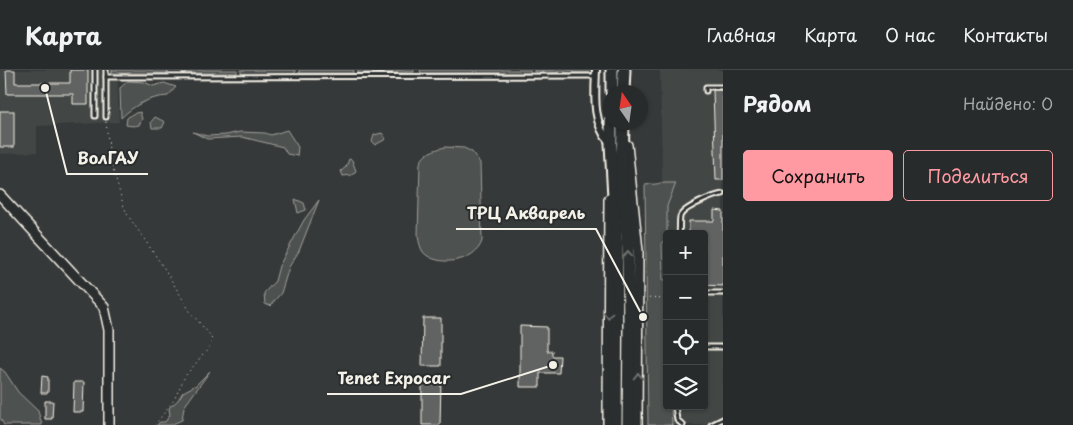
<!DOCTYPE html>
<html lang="ru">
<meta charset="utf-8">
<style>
:root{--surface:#282b2b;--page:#343737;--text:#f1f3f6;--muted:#a5a7a9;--line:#444747;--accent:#ff9aa2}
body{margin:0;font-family:"Playpen Sans",sans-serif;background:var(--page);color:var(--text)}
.controls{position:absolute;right:15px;bottom:15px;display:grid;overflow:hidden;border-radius:5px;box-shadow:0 1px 4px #0004}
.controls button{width:45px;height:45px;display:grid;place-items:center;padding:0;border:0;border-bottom:1px solid var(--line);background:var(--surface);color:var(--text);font:25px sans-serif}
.compass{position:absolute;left:603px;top:15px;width:45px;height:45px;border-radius:50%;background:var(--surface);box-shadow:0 1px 4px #0004;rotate:347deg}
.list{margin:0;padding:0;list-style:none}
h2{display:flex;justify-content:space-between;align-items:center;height:65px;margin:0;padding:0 20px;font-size:21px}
h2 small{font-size:16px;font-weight:400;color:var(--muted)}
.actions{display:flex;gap:10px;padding:15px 20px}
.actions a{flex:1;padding:11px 0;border:1px solid var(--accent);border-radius:5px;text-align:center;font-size:18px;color:var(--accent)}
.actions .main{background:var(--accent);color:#111}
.icon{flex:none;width:28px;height:28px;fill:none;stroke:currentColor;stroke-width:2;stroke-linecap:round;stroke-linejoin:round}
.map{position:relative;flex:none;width:723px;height:355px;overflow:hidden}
header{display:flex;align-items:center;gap:30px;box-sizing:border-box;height:70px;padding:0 25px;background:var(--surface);border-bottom:1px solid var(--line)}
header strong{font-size:24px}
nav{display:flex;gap:28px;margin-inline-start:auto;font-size:18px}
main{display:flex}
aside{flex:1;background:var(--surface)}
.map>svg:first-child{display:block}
.built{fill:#434645;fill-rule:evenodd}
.green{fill:#4e514f;stroke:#a1a19c}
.building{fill:#616362;stroke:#f4f1e8}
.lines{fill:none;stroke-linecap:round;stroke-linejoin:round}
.lane-casing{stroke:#f4f1e8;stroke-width:7}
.street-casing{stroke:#f4f1e8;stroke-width:10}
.secondary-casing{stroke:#f4f1e8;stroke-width:12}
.highway-casing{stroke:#f4f1e8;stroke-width:15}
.path{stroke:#f4f1e8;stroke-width:1;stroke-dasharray:1 4;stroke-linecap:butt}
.lane{stroke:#2a2d2e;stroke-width:3}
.street{stroke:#2a2d2e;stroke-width:6}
.secondary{stroke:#2a2d2e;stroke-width:9}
.highway{stroke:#2a2d2e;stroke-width:11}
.oneway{stroke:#71726f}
.leader{fill:none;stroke:#f4f1e8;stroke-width:2}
.callout-dot{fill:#f4f1e8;stroke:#2a2d2e;stroke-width:2}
.callout-label{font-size:16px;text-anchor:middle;font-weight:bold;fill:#f4f1e8;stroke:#2a2d2e;stroke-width:4;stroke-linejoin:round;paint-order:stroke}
</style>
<header>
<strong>Карта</strong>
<nav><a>Главная</a><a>Карта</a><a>О нас</a><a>Контакты</a></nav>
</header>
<main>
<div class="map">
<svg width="723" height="355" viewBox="0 0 723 355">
<rect width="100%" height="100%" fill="#363939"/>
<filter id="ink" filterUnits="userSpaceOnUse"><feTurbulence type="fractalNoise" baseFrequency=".02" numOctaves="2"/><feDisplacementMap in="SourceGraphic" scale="10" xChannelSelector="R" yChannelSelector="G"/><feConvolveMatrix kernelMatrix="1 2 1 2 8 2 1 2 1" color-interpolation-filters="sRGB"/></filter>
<g filter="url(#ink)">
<g class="built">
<path d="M0,0h117l2,52 -82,4v26l-37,2z"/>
<path d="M660,0h63v355h-56zM667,164h37v172h-37z"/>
</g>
<g class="green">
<rect x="112" y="0" width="56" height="3"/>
<path d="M182,0h55v3h-50z"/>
<path d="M241,0h54v4l-54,1z"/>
<path d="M299,0h55l-1,3h-54z"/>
<path d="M358,0h56v2l-56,1z"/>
<path d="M420,0h54v3h-53z"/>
<rect x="477" y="0" width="53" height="3"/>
<path d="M534,0h59l-3,3 -56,-1z"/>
<path d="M128,11l16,1 9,4 11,-3 12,4 -8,9c-18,1 -34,9 -47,22l-1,-30z"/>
<path d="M140,42l2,7 -3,6 -6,1 -7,-1 1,-7 5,-4z"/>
<path d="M155,47l10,5 -3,6h-10l-1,-6z"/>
<path d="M287,60l11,17 -1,9 -10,-2 -4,-7 -41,-10 -35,2 -14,-7 14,4 19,-1 14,-3 25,1 6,2z"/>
<path d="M382,63l4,6 -11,6 -3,-3 2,-7z"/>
<path d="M445,77l19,1 8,4 8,11 2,78c-6,21 -45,27 -59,11 -3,-5 -4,-10 -5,-16l2,-73c5,-11 14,-13 25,-16z"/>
<path d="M349,89l3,1 4,11 -4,4 -9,1 -2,-5 5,-4z"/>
<path d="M666,113h10l-9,23v36h-5l1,38h4v126h4l1,19h-24l-3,-240z"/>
<path d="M295,129l9,4 2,7 -8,3z"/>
<path d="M319,130l-20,51 -10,16 -8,26 -11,13 -5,-2 -1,-11 11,-12 4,-15 25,-46z"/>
<path d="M0,298l5,4 13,20 20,19 4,14h-38l-4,-7z"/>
<path d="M210,301l-26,36 -2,13 -12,5h-13l3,-3h5l5,-7 -1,-7 9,-8 5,-8 13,-7z"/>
</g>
<g class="building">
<path d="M6,0h9v13h55v-13h18v34h-15v-10h-66z"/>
<path d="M713,20h10v90h-7z"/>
<rect x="0" y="41" width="14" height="36"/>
<path d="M714,140l9,1v75l-19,-1v-51h-15v-13h25z"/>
<path d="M423,248h18v48h-19z"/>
<path d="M520,256l27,1v24h5v5h8l-1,17h-19v14h-20z"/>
<path d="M42,306l6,1v16h-7z"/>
<path d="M422,310h19l-1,45h-18z"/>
<path d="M74,312h10l-1,30h-10z"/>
<path d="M45,331h8l-1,18h-7z"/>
</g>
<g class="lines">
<defs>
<g id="lane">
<path d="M95,0v46"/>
<path d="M106,0v47"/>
<path d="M106,7l489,-1"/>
<path d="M706,21v-4h17"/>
<path d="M679,164c1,-5 0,-12 1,-17 2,-9 34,-22 43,-23"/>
<path d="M704,223h19"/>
<path d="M704,277h19"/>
<path d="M675,336l2,14 6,5"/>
<path d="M711,355l12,-6"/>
</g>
<path id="street" d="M596,0c-1,25 -4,53 14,73"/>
<g id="secondary">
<path d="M627,75l11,106 -1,174"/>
<path d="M0,125l104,112 5,23v95"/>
<path d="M608,355l1,-226"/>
</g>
<g id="highway">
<path d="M612,22v-22"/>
<path d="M623,22l1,-22"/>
<path d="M611,52v22l6,107 -1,174"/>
<path d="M623,52l-1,53 6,75 1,74 -1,101"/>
</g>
</defs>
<use href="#lane" class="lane-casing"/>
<use href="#street" class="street-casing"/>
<use href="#secondary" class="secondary-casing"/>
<use href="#highway" class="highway-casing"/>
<g class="path">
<path d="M106,52l4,37 13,45 4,10 37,54 27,45 19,22 2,5 -3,8 -24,28 -11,24 -19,25"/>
<path d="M644,228l23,1"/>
<path d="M671,355l3,-3"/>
</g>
<use href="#lane" class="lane"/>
<use href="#street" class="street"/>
<use href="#secondary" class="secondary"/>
<use href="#highway" class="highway"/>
</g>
<defs><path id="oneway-chevron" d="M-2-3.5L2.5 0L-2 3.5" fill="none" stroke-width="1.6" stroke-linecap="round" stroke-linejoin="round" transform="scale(1.25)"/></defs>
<g class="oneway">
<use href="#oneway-chevron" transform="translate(628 184) rotate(-92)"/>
<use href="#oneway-chevron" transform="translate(608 245) rotate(90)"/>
<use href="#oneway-chevron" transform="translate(638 306) rotate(-90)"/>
</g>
</g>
<path class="leader" d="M45 18L67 104H148M643 247L596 159H456M553 295L461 324H327"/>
<g class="callout-dot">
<circle cx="45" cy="18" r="5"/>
<circle cx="643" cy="247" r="5"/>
<circle cx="553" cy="295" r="5"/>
</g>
<g class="callout-label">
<text x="108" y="94">ВолГАУ</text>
<text x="526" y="149">ТРЦ Акварель</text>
<text x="394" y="314">Tenet Expocar</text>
</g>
</svg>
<div class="controls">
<button>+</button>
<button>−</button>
<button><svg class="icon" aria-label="locate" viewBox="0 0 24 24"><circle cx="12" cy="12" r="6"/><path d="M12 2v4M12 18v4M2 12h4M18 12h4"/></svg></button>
<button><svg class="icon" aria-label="layers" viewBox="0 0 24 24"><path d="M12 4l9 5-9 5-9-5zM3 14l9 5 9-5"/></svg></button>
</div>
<svg class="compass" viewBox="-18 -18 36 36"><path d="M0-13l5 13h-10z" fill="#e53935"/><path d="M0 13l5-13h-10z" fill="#a5a7a9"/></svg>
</div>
<aside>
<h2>Рядом<small>Найдено: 0</small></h2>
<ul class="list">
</ul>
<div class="actions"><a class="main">Сохранить</a><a>Поделиться</a></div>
</aside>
</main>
